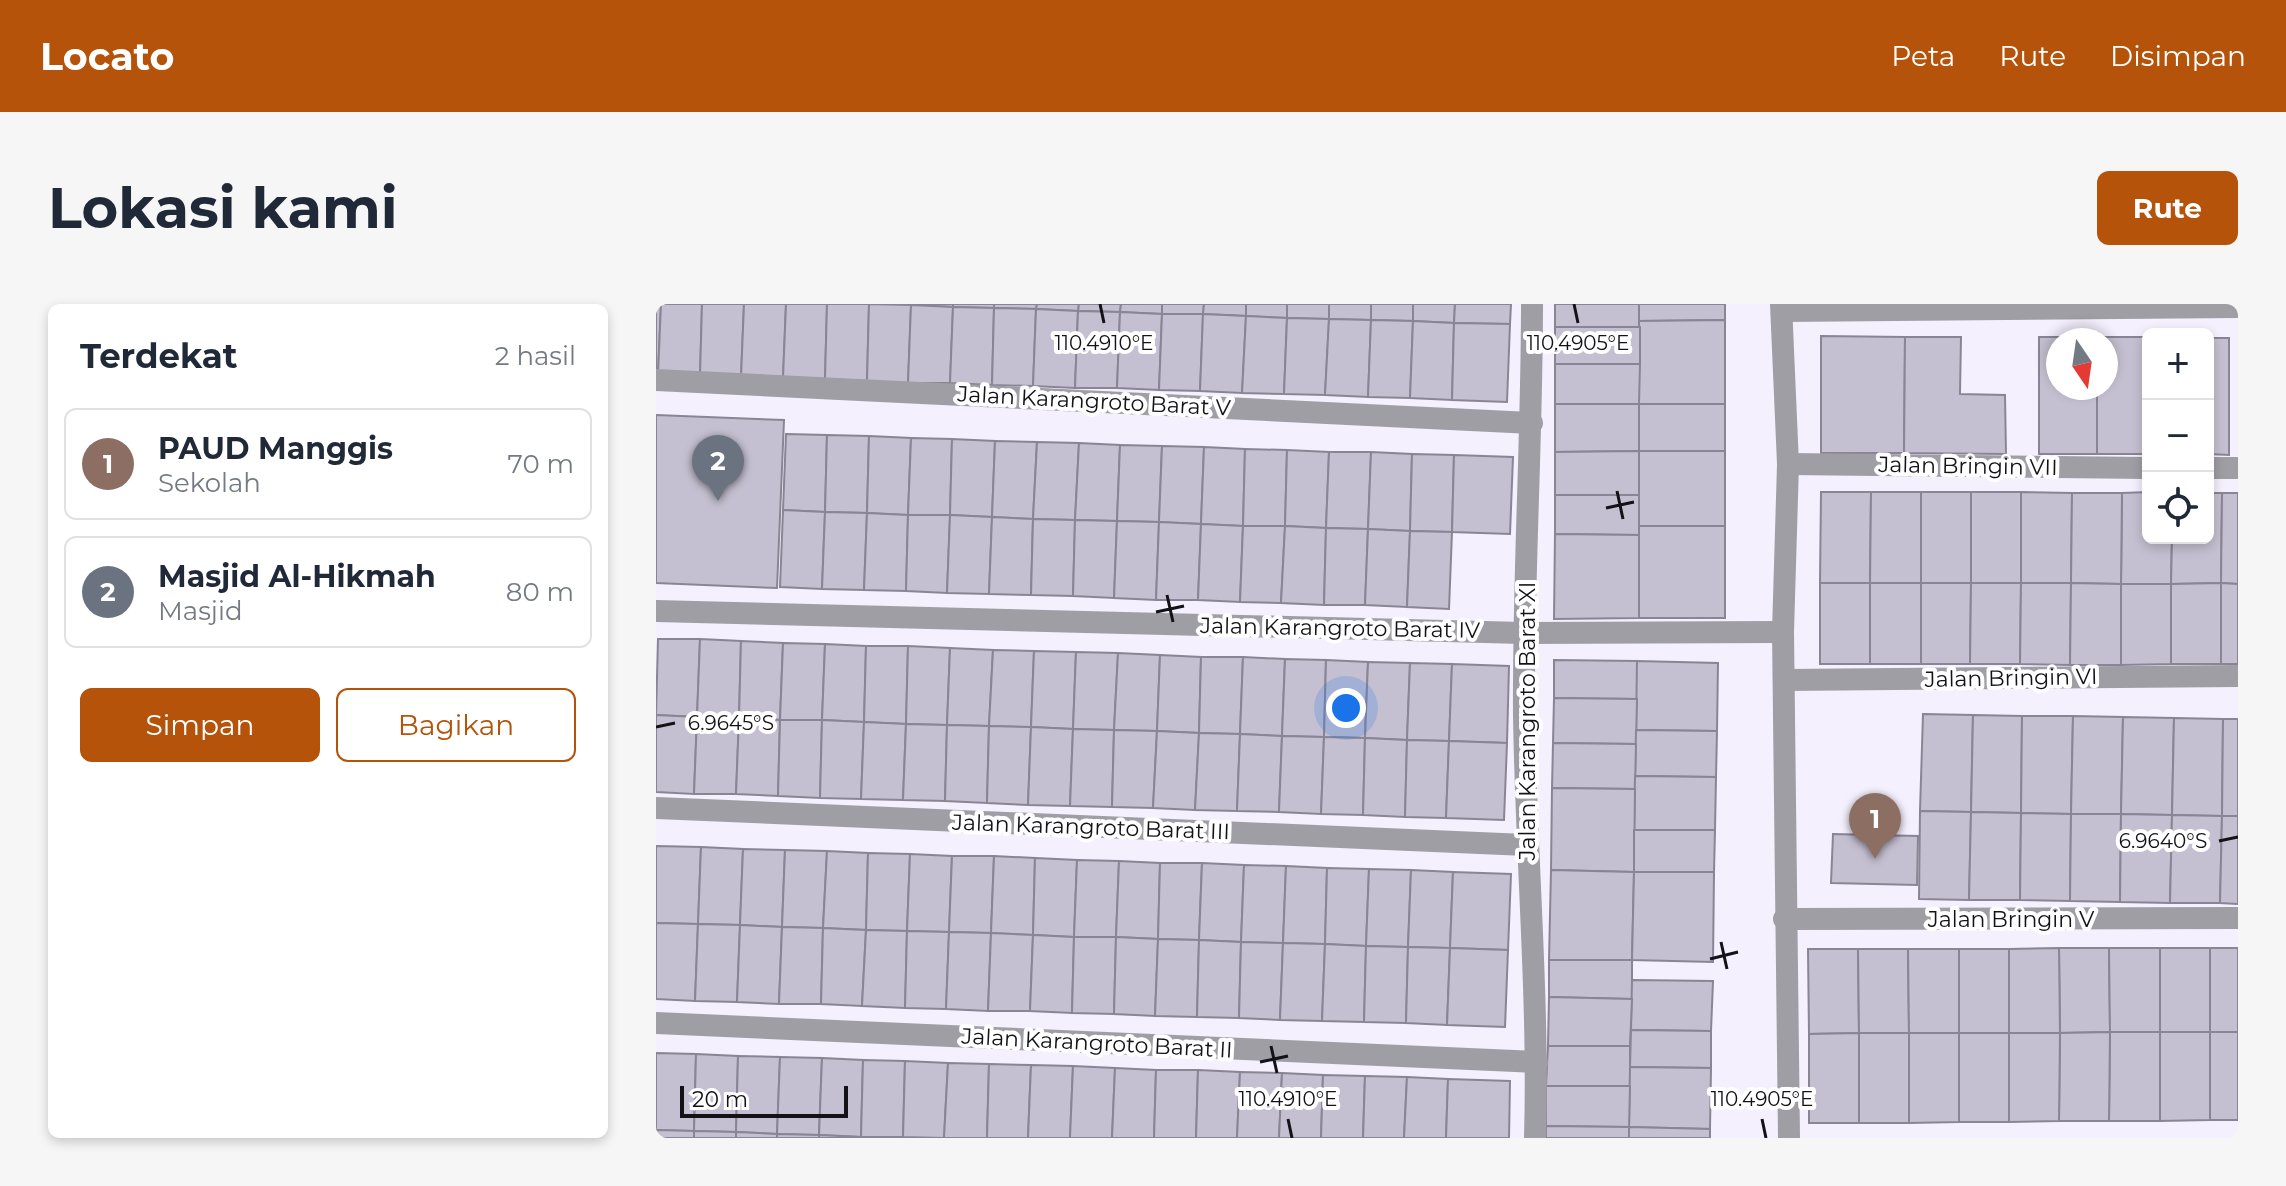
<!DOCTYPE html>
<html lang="id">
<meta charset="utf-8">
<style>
:root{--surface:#fff;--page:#f6f6f7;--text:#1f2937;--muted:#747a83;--line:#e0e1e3;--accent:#b45309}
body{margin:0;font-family:Montserrat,sans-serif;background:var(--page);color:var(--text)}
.controls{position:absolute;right:24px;top:24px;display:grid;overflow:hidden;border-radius:12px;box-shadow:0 4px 12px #0003}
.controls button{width:72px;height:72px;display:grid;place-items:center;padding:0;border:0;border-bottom:2px solid var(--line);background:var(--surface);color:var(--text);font:40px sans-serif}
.compass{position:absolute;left:1390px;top:24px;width:72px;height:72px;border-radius:50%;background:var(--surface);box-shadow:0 4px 12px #0003;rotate:167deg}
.scale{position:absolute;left:24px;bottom:20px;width:168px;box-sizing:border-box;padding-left:8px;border:4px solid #131217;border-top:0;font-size:22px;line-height:28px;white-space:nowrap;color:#131217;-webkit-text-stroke:6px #fff;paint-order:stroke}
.you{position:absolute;left:690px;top:404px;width:28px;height:28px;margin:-20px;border:6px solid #fff;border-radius:50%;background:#1a73e8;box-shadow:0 0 0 12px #1a73e833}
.badge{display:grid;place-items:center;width:52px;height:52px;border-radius:50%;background:var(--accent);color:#fff;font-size:26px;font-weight:700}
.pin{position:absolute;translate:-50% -66px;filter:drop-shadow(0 2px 4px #0008)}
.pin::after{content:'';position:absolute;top:42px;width:28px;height:24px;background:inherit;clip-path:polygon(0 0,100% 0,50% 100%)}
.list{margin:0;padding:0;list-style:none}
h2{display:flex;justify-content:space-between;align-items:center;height:104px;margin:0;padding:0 32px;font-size:34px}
h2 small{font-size:26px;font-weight:400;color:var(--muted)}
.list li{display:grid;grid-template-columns:52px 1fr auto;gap:24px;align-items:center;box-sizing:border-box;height:112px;margin:0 16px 16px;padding:0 16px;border:2px solid var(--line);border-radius:12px}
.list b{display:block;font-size:30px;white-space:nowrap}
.list p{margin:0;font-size:26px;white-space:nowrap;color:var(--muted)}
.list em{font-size:26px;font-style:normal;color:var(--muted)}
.actions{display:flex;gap:16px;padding:24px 32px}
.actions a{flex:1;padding:18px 0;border:2px solid var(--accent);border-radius:12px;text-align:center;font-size:28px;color:var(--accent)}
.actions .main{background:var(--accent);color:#fff}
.icon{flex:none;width:44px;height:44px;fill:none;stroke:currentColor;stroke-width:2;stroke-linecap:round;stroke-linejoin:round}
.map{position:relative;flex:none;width:1582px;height:834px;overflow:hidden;border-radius:12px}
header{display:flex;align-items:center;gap:48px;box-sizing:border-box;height:112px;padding:0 40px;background:var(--accent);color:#fff}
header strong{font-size:38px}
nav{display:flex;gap:44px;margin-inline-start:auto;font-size:28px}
.intro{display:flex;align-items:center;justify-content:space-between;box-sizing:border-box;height:192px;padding:0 48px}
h1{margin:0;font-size:56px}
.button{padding:20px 36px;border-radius:12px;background:var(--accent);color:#fff;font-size:28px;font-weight:700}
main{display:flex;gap:48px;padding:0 48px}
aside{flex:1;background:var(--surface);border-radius:12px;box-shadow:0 4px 12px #0003}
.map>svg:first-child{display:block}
.building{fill:#c5c0d1;stroke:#8a8595;stroke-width:2}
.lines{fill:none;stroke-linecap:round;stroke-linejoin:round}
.minor{stroke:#9f9ea5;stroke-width:22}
.ticks{fill:none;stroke:#131217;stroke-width:3}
.labels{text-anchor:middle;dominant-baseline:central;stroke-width:8;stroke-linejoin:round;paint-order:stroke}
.street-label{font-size:22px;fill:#131217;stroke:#fff}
.ticks-label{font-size:20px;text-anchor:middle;fill:#131217;stroke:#fff;stroke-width:8;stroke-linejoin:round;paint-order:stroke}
</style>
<header>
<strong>Locato</strong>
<nav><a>Peta</a><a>Rute</a><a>Disimpan</a></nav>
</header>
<div class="intro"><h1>Lokasi kami</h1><a class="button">Rute</a></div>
<main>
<aside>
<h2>Terdekat<small>2 hasil</small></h2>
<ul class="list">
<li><span class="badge" style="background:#8d6e63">1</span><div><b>PAUD Manggis</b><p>Sekolah</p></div><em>70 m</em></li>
<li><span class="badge" style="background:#6b7280">2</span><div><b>Masjid Al-Hikmah</b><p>Masjid</p></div><em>80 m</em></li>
</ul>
<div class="actions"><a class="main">Simpan</a><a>Bagikan</a></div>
</aside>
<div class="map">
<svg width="1582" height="834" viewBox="0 0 1582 834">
<rect width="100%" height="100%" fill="#f4f0fe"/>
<g class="building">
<path d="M0,0h5l-3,70h-2z"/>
<path d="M5,0h41l-2,72 -42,-2z"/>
<path d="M46,0h42l-3,73 -41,-1z"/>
<path d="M88,0h42l-3,74 -42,-1z"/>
<path d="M130,0h41l-2,75 -42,-1z"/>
<path d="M171,0h42l-2,77 -42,-2z"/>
<path d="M213,0l42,1 -3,78 -41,-2z"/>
<path d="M255,0h42v3l-42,-2z"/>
<path d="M297,0h41v4l-41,-1z"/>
<path d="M338,0h43l-1,5 -42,-1z"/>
<path d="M381,0h42l-1,7 -42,-2z"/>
<path d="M423,0h42l-1,8 -42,-1z"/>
<path d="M465,0h41v10l-42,-2z"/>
<path d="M506,0h42l-1,10h-41z"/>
<path d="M548,0h42v12l-43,-2z"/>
<path d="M590,0h41v14l-41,-2z"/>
<path d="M631,0h42v15l-42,-1z"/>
<path d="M673,0h42v16l-42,-1z"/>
<path d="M715,0h42v17l-42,-1z"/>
<path d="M757,0h42l-1,19 -41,-2z"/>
<path d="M799,0h56l-1,20 -56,-1z"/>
<path d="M899,0h84l1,23h-85z"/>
<path d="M983,0h86v16l-86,1z"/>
<path d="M255,1l42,2 -3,76h-42z"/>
<path d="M297,3l41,1 -2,77 -42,-2z"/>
<path d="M338,4l42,1 -3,77 -41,-1z"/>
<path d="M380,5l42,2 -3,77 -42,-2z"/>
<path d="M422,7l42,1 -3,76h-42z"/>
<path d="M464,8l42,2 -3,76 -42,-2z"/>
<path d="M506,10h41l-3,77 -41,-1z"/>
<path d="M547,10l43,2 -4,77 -42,-2z"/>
<path d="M590,12l41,2 -3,76 -42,-1z"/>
<path d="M631,14l42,1 -4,76 -41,-1z"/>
<path d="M673,15l42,1 -3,77 -43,-2z"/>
<path d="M715,16l42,1 -3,77 -42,-1z"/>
<path d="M1069,16v84h-86v-83z"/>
<path d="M757,17l41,2 -2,77 -42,-2z"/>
<path d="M798,19l56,1 -3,78 -55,-2z"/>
<rect x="899" y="23" width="85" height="37"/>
<path d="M1165,32l84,1 -1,116h-83z"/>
<path d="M1249,33h56l-1,57 45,1 1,59 -102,-1z"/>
<path d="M1383,33h58v3h-39v48h39v66h-58z"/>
<path d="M1441,33h51v117h-51v-66h9v-48h-9z"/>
<path d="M1552,34h21v117l-21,-1z"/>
<path d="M899,60h85l-1,40h-84z"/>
<path d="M899,100h84v47l-84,1z"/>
<rect x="983" y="100" width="86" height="47"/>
<path d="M0,111l128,5 -7,168 -121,-5z"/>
<path d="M130,130l41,1 -2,77 -42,-2z"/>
<path d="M171,131l42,1 -2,77 -42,-1z"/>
<path d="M213,132l42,2 -3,77 -41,-2z"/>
<path d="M255,134l41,1 -2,76h-42z"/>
<path d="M296,135l43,2 -3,76 -42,-2z"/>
<path d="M339,137l42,1 -4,77 -41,-2z"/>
<path d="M381,138l42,1 -4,77 -42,-1z"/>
<path d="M423,139l41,2 -3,76 -42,-1z"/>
<path d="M464,141l42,1 -3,76 -42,-1z"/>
<path d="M506,142l42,1 -3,77 -42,-2z"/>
<path d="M548,143l41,2 -2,77 -42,-2z"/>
<path d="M589,145l42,1 -2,76h-42z"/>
<path d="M631,146l42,2 -3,76 -41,-2z"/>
<path d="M983,147v44h-84v-43z"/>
<rect x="983" y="147" width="86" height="75"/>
<path d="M673,148h42l-3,77 -42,-1z"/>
<path d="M715,148l41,2 -2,77 -42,-2z"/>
<path d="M756,150l42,1 -2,77 -42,-1z"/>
<path d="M798,151l59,2 -3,77 -58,-2z"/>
<path d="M1165,188h50l-1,91h-50z"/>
<path d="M1215,188h50v91h-51z"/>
<rect x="1265" y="188" width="50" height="91"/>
<rect x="1315" y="188" width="50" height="91"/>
<path d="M1365,188l51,1 -1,90h-50z"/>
<path d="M1492,188v46h24l-1,46h-50l1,-91z"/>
<path d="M1416,189h50l-1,91 -50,-1z"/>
<path d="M1552,189h14l-1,90 -50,1 1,-46h36z"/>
<path d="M1566,189h16v91l-17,-1z"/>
<path d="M899,191h84v40l-84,-1z"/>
<path d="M127,206l42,2 -3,77 -42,-2z"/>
<path d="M169,208l42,1 -3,77 -42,-1z"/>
<path d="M211,209l41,2 -2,76 -42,-1z"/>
<path d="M252,211h42l-3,78 -41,-2z"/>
<path d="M294,211l42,2 -3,77 -42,-1z"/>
<path d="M336,213l41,2 -2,76 -42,-1z"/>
<path d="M377,215l42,1 -2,76 -42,-1z"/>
<path d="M419,216l42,1 -3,77 -41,-2z"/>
<path d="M461,217l42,1 -3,78 -42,-2z"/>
<path d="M503,218l42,2 -3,76h-42z"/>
<path d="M545,220l42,2 -3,76 -42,-2z"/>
<path d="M587,222h42l-4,77 -41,-1z"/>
<path d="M629,222l41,2 -2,77 -43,-2z"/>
<rect x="983" y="222" width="86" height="92"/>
<path d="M670,224l42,1 -3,76h-41z"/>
<path d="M712,225l42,2 -3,76 -42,-2z"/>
<path d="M754,227l42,1 -3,77 -42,-2z"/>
<path d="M899,230l84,1v83l-85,1z"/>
<rect x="1164" y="279" width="50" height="81"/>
<rect x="1214" y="279" width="51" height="81"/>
<path d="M1265,279h50l-1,81h-49z"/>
<path d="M1315,279h50l-1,81h-50z"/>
<path d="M1365,279h50l-1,82 -50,-1z"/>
<path d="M1415,279l50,1v81h-51z"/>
<path d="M1565,279l17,1v80h-17z"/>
<path d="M1565,279v81h-50v-80z"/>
<path d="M1465,280h50v80l-50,1z"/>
<path d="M2,335h42l-3,78 -41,-2z"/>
<path d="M44,335l41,2 -2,77 -42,-1z"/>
<path d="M85,337l42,2 -3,77 -41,-2z"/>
<path d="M127,339l42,1 -3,76h-42z"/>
<path d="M169,340l41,2 -2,76 -42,-2z"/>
<path d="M210,342h42l-2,78 -42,-2z"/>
<path d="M252,342l42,2 -3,77 -41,-1z"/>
<path d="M294,344l43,2 -4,76 -42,-1z"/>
<path d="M337,346l41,1 -3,76 -42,-1z"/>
<path d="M378,347l42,1 -3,77 -42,-2z"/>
<path d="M420,348l42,1 -4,77 -41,-1z"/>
<path d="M462,349l42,2 -3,76 -43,-1z"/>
<path d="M504,351l41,2 -2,76 -42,-2z"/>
<path d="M545,353h42l-3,77 -41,-1z"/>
<path d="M587,353l42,2 -3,77 -42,-2z"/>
<path d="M629,355l41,1 -2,77 -42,-1z"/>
<path d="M670,356l42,2 -3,76 -41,-1z"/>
<path d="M898,356l83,1v38l-83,-1z"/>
<path d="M981,357l81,2 -1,68 -81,-1z"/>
<path d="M712,358l42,1 -3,77 -42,-2z"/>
<path d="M754,359l42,1 -3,77 -42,-1z"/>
<path d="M796,360l57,2 -2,77 -58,-2z"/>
<path d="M898,394l83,1 -1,45 -83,-1z"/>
<path d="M1267,410l50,1 -2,97 -51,-1z"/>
<path d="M0,411l41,2 -3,77 -38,-2z"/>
<path d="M1317,411l49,1 -1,97 -50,-1z"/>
<path d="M1366,412h51l-2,98 -50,-1z"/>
<path d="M1417,412l50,1 -2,97h-50z"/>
<path d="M41,413l42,1 -3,76h-42z"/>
<path d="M1467,413l51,1 -2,97 -51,-1z"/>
<path d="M83,414l41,2 -2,76 -42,-2z"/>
<path d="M1518,414l49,1 -1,97 -50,-1z"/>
<path d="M1567,415h15v97h-16z"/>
<path d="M124,416h42l-2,78 -42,-2z"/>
<path d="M166,416l42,2 -3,77 -41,-1z"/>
<path d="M208,418l42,2 -3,76 -42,-1z"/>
<path d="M250,420l41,1 -2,76 -42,-1z"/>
<path d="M291,421l42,1 -2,77 -42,-2z"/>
<path d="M333,422l42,1 -3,78 -41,-2z"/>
<path d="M375,423l42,2 -3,77 -42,-1z"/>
<path d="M417,425l41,1 -2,77 -42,-1z"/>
<path d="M458,426l43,1 -4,77 -41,-1z"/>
<path d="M980,426l81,1 -1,46 -81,-1z"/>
<path d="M501,427l42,2 -4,77 -42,-2z"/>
<path d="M543,429l41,1 -3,77 -42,-1z"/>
<path d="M584,430l42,2 -3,76 -42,-1z"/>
<path d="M626,432l42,1 -3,77 -42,-2z"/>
<path d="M668,433l41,1 -2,77 -42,-1z"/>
<path d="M709,434l42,2 -2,77 -42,-2z"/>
<path d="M751,436l42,1 -3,77 -41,-1z"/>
<path d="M793,437l58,2 -3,77 -58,-2z"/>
<path d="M897,439l83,1 -1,45 -83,-1z"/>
<path d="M979,472l81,1 -1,53h-81z"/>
<path d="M896,484l83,1 -1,83 -83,-2z"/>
<path d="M1264,507l51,1 -2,88 -50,-1z"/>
<path d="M1315,508l50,1 -1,87h-51z"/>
<path d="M1365,509l50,1 -1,87 -50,-1z"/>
<path d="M1415,510h50l-1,88 -50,-1z"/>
<path d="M1465,510l51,1 -2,88 -50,-1z"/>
<path d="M1516,511l50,1 -2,87h-50z"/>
<path d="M1566,512h16v88l-18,-1z"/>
<path d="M978,526h81l-1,42h-80z"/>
<path d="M1177,530l85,2 -1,49 -86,-2z"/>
<path d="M0,542l45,1 -3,77 -42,-1z"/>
<path d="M45,543l42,2 -3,76 -42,-1z"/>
<path d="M87,545l42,1 -3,77 -42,-2z"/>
<path d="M129,546l42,1 -4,77 -41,-1z"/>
<path d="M171,547l41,2 -2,77 -43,-2z"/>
<path d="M212,549l42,1 -3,77 -41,-1z"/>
<path d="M254,550l42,2 -3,76 -42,-1z"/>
<path d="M296,552h42l-3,77 -42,-1z"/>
<path d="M338,552l41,2 -2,77 -42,-2z"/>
<path d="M379,554l42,2 -3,77 -41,-2z"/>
<path d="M421,556l42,1 -3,76h-42z"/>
<path d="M463,557l41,2 -2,76 -42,-2z"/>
<path d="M504,559h42l-3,77 -41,-1z"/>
<path d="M546,559l42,2 -3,77 -42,-2z"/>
<path d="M588,561l42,1 -3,77 -42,-1z"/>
<path d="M630,562l41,2 -2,76 -42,-1z"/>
<path d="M671,564l42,1 -3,77 -41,-2z"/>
<path d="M713,565l42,1 -3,77 -42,-1z"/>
<path d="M755,566l42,2 -3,76 -42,-1z"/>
<path d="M895,566l83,2 -2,88h-83z"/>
<path d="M797,568l58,2 -3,76 -58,-2z"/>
<path d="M978,568h80l-1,90 -81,-2z"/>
<path d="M0,619l42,1 -3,77 -39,-2z"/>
<path d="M42,620l42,1 -3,77 -42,-1z"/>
<path d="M84,621l42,2 -3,77 -42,-2z"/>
<path d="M126,623l41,1 -2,76h-42z"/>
<path d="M167,624l43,2 -4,76 -41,-2z"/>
<path d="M210,626l41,1 -2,77 -43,-2z"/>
<path d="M251,627l42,1 -3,77 -41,-1z"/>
<path d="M293,628l42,1 -3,78 -42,-2z"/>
<path d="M335,629l42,2 -3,76h-42z"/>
<path d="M377,631l41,2 -2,76 -42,-2z"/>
<path d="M418,633h42l-2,77 -42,-1z"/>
<path d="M460,633l42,2 -3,77 -41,-2z"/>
<path d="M502,635l41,1 -2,77 -42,-1z"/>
<path d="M543,636l42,2 -2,76 -42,-1z"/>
<path d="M585,638l42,1 -3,77 -41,-2z"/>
<path d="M627,639l42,1 -3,77 -42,-1z"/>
<path d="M669,640l41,2 -2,76 -42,-1z"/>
<path d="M710,642l42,1 -2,76 -42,-1z"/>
<path d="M752,643l42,1 -3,77 -41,-2z"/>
<path d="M794,644l58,2 -3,77 -58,-2z"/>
<path d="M1403,644h50l1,84 -50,1z"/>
<path d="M1403,644l1,85h-51v-84z"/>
<path d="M1453,644h51v84h-50z"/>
<rect x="1504" y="644" width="50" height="84"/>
<rect x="1554" y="644" width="28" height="84"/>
<path d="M1152,645h50l1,84 -50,1z"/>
<path d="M1202,645h50l1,84h-50z"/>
<path d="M1252,645h51v84h-50z"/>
<rect x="1303" y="645" width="50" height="84"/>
<path d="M893,656h83v39l-83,-2z"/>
<path d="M976,676l81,1 -2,50 -80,-1z"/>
<path d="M893,693l83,2 -2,47h-82z"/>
<path d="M975,726l80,1v37l-81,-1z"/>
<path d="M1454,728h50v89h-51z"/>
<path d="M1454,728l-1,89h-50l1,-88z"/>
<path d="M1504,728h50v88l-50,1z"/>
<rect x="1554" y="728" width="28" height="88"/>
<rect x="1203" y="729" width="50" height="90"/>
<path d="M1203,729v90h-50v-89z"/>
<path d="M1253,729h50v89l-50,1z"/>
<rect x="1303" y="729" width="50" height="89"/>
<path d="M1353,729h51l-1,88 -50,1z"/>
<path d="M892,742h82v40h-84z"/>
<path d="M0,749l40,1 -2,77 -38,-1z"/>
<path d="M40,750l42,2 -2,76 -42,-1z"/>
<path d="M82,752l42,1 -3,77 -41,-2z"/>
<path d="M124,753l42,1 -3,77 -42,-1z"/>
<path d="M166,754l41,2 -2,77 -42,-2z"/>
<path d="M207,756l42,1 -2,76h-42z"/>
<path d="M249,757l43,2 -4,75 -41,-1z"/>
<path d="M292,759l41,1 -2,74h-43z"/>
<path d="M333,760l42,1 -3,73h-41z"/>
<path d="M375,761l42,1 -3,72h-42z"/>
<path d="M417,762l42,2 -3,70h-42z"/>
<path d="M974,763l81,1 -1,61 -81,-2z"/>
<path d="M459,764l41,2 -2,68h-42z"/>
<path d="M500,766h42l-2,68h-42z"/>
<path d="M542,766l42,2 -3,66h-41z"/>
<path d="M584,768l42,1 -3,65h-42z"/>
<path d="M626,769l41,2 -2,63h-42z"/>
<path d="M667,771l42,1 -2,62h-42z"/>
<path d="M709,772l42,1 -3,61h-41z"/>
<path d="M751,773l41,2 -2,59h-42z"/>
<path d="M792,775l62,2 -1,57h-63z"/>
<path d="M890,782h84l-1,41 -83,-1z"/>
<path d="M890,822l83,1v11h-83z"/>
<path d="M973,823l81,2v9h-81z"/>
<path d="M0,826l38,1v7h-38z"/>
<path d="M38,827l42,1v6h-42z"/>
<path d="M80,828l41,2v4h-41z"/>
<path d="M121,830l42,1v3h-42z"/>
<path d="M163,831l42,2v1h-42z"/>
</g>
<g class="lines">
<g class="minor">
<path d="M876,0c0,137 -9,274 -8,411 2,141 15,282 11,423"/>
<path d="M1125,0l7,160 -5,168 6,506"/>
<path d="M1128,7l454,-4"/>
<path d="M0,76l876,43"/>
<path d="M1132,160l360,4"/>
<path d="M1552,164h30"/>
<path d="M0,307l867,22 260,-1"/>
<path d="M1129,376l453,-4"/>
<path d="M0,504l870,37"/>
<path d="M1128,615l454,-1"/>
<path d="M0,719l881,39"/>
</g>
</g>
<path class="ticks" d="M444,0l4,19M918,0l4,19M961,187l6,28M950,204l28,-6M511,291l6,27M500,308l28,-6M0,423l19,-4M1563,537l19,-4M1065,638l6,27M1054,655l28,-7M615,742l6,27M604,758l28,-6M632,815l4,19M1106,815l4,19"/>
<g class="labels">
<g class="street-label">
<text transform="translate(438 97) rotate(3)">Jalan Karangroto Barat V</text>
<text transform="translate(1312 162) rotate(1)">Jalan Bringin VII</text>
<text transform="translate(684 324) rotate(1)">Jalan Karangroto Barat IV</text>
<text transform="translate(1355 374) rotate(-1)">Jalan Bringin VI</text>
<text transform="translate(871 417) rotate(-90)">Jalan Karangroto Barat XI</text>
<text transform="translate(435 523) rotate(2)">Jalan Karangroto Barat III</text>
<text x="1355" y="615">Jalan Bringin V</text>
<text transform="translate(441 739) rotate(3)">Jalan Karangroto Barat II</text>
</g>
</g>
<g class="ticks-label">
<text x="448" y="46">110.4910°E</text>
<text x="922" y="46">110.4905°E</text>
<text x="75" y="426">6.9645°S</text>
<text x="1507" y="544">6.9640°S</text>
<text x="632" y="802">110.4910°E</text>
<text x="1106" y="802">110.4905°E</text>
</g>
</svg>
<div class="controls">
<button>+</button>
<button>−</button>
<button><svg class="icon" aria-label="locate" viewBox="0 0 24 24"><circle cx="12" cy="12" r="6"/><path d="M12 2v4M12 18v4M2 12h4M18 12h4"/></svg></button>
</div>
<svg class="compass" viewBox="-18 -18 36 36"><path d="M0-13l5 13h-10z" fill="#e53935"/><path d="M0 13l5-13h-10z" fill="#747a83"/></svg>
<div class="scale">20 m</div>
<div class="you"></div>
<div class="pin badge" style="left:1219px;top:555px;background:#8d6e63">1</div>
<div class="pin badge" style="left:62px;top:197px;background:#6b7280">2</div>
</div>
</main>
